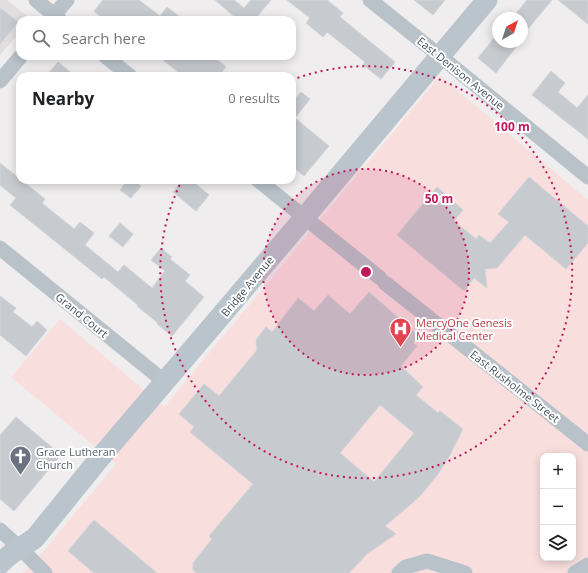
<!DOCTYPE html>
<meta charset="utf-8">
<style>
:root{--surface:#fff;--page:#f2f2f2;--text:#202124;--muted:#757577;--line:#e0e0e0}
body{margin:0;font-family:"Open Sans",sans-serif;background:var(--page);color:var(--text)}
.controls{position:absolute;right:12px;bottom:12px;display:grid;overflow:hidden;border-radius:8px;box-shadow:0 2px 10px #0003}
.controls button{width:36px;height:36px;display:grid;place-items:center;padding:0;border:0;border-bottom:1px solid var(--line);background:var(--surface);color:var(--text);font:20px sans-serif}
.compass{position:absolute;left:492px;top:12px;width:36px;height:36px;border-radius:50%;background:var(--surface);box-shadow:0 2px 10px #0003;rotate:39deg}
.list{margin:0;padding:0;list-style:none}
h2{display:flex;justify-content:space-between;align-items:center;height:52px;margin:0;padding:0 16px;font-size:17px}
h2 small{font-size:13px;font-weight:400;color:var(--muted)}
.icon{flex:none;width:22px;height:22px;fill:none;stroke:currentColor;stroke-width:2;stroke-linecap:round;stroke-linejoin:round}
.map{position:relative;flex:none;width:588px;height:573px;overflow:hidden}
.search{position:absolute;background:var(--surface);box-shadow:0 2px 10px #0003;left:16px;top:16px;width:280px;height:44px;display:flex;align-items:center;gap:10px;box-sizing:border-box;padding:0 14px;border-radius:12px;color:var(--muted);font-size:15px}
.panel{position:absolute;background:var(--surface);box-shadow:0 2px 10px #0003;left:16px;top:72px;width:280px;height:112px;border-radius:12px}
.map>svg:first-child{display:block}
.education{fill:#e0dede}
.medical{fill:#f8dfde;fill-rule:evenodd}
.building{fill:#c7cacf;stroke:#d1d3d8;fill-rule:evenodd}
.lines{fill:none;stroke-linecap:round;stroke-linejoin:round}
.street{stroke:#b9c2c9;stroke-width:15}
.secondary{stroke:#bac4cd;stroke-width:21}
.ring{fill:none;stroke:#c2185b;stroke-width:2;stroke-dasharray:2 4}
.labels{text-anchor:middle;dominant-baseline:central;stroke-width:4;stroke-linejoin:round;paint-order:stroke}
.street-label{font-size:11px;fill:#465159;stroke:#fff}
.health-label{font-size:11px;fill:#be3a42;stroke:#fff;text-anchor:start}
.worship-label{font-size:11px;fill:#5b616d;stroke:#fff;text-anchor:start}
.centre{fill:#c2185b;stroke:#fff;stroke-width:2}
.ring-label{font-size:12px;text-anchor:middle;font-weight:bold;fill:#c2185b;stroke:#fff;stroke-width:4;stroke-linejoin:round;paint-order:stroke}
</style>
<div class="map">
<svg width="588" height="573" viewBox="0 0 588 573">
<rect width="100%" height="100%" fill="#efeded"/>
<path class="education" d="M0,0h7l24,19 -11,1v12l-20,23z"/>
<path class="medical" d="M440,76l148,124v373h-565l20,-21 73,-88 -105,-87 49,-58 104,88zM543,456h30v102h-30z"/>
<g class="building">
<path d="M103,0h36l21,16 7,-9 17,13h-79l-11,-9z"/>
<path d="M215,0h19l10,8 7,-8h20l-15,18 3,2h-24l1,-2z"/>
<path d="M287,0h40l16,13 -3,4 55,45 -14,17 -18,-14 2,-3 -38,-30 -4,5 -17,-14 4,-5z"/>
<path d="M414,0h31l-12,15z"/>
<path d="M527,0h25l-30,36v-18h-5l-3,-2z"/>
<path d="M558,0h30v24z"/>
<path d="M0,8l18,14 -18,22z"/>
<path d="M498,33v9h22l-24,31 -18,-15z"/>
<path d="M158,56h55l13,11 -7,9h-36z"/>
<path d="M58,62l17,14h-29z"/>
<path d="M551,71l14,12 -7,9 19,16 11,-13v44l-56,-44z"/>
<path d="M301,92l9,7 -15,19 34,28 -25,30 -12,-10v-63z"/>
<path d="M0,163l45,36 -3,4 32,26 6,-7 14,11 -9,12 33,27 6,-7 28,23 13,-17 -14,-11 10,-12 11,9 -2,2 20,16 -5,6 19,16 -32,39 -15,-12 1,-1 -21,-17 1,-1 -34,-28 -2,2 -92,-74 6,-7 -16,-13z"/>
<path d="M529,177l59,49v17l-22,26 -41,-34 -28,33 -12,1 2,19 -13,-10 -10,13 -67,-56 40,-48 26,23 -9,11 22,18 3,-4 11,8 19,-21 -11,-8z"/>
<path d="M128,180h5l8,6 -10,12 -11,-8z"/>
<path d="M183,180h8l18,15 -13,16 -23,-19z"/>
<path d="M120,223l13,11 -10,13 -14,-11z"/>
<path d="M369,292l50,44 -6,7 4,3 -16,20 22,21 -7,8 22,18 2,-2 23,18 -13,26 -12,19 -17,21 -12,11 -24,20 11,8 -29,20 -18,19h-152l-4,-3v-7l19,-24 -3,-3 44,-52 -63,-52 4,-5 -15,-13 25,-30 15,12 38,-46 -1,-10 10,-13 6,5 26,-34 16,13 14,-16 22,19zM380,405l34,28 -40,49 -34,-29z"/>
<path d="M0,296l16,12 -3,4 19,15 5,-6 10,9 -21,26 -26,-21z"/>
<path d="M16,417l45,38 -47,56 -14,-12v-64z"/>
<path d="M94,520l63,53h-63l-26,-22z"/>
</g>
<g class="lines">
<g class="street">
<path d="M36,0l24,20"/>
<path d="M370,0l70,56 148,121"/>
<path d="M50,20l17,-20"/>
<path d="M105,56l25,20"/>
<path d="M0,81l21,-25"/>
<path d="M258,180l122,98"/>
<path d="M0,248l165,134"/>
<path d="M385,283l203,161"/>
<path d="M0,530l20,18 25,25"/>
<path d="M399,573l7,-6 21,-6 38,12"/>
<path d="M575,573l13,-8"/>
</g>
<path class="secondary" d="M0,564c10,-12 23,-17 35,-26l64,-79 205,-241 183,-218"/>
</g>
<circle cx="366" cy="272" r="103" fill="#c2185b" fill-opacity=".12"/>
<g class="ring">
<circle cx="366" cy="272" r="103"/>
<path d="M292 80A206 206 0 1 1 182 180"/>
</g>
<defs>
<symbol id="hospital-pin" viewBox="-11 -11 22 30"><path d="M0 17L-7.5 6A9.5 9.5 0 1 1 7.5 6Z" fill="#e0444e" stroke="#fff"/><path d="M-5-5h3v3.5h4V-5h3V5h-3V1.5h-4V5h-3Z" fill="#fff"/></symbol>
<symbol id="church-pin" viewBox="-11 -11 22 30"><path d="M0 17L-7.5 6A9.5 9.5 0 1 1 7.5 6Z" fill="#6b7280" stroke="#fff"/><path d="M-1.2-6h2.4v3.5h3.3v2.4h-3.3V6h-2.4V-.1h-3.3v-2.4h3.3Z" fill="#fff"/></symbol>
</defs>
<g fill-rule="evenodd">
<use href="#hospital-pin" x="388" y="316" width="25" height="34"/>
<use href="#church-pin" x="8" y="444" width="25" height="34"/>
</g>
<g class="labels">
<g class="street-label">
<text transform="translate(461 73) rotate(39)">East Denison Avenue</text>
<text transform="translate(247 286) rotate(-50)">Bridge Avenue</text>
<text transform="translate(82 315) rotate(39)">Grand Court</text>
<text transform="translate(515 386) rotate(38)">East Rusholme Street</text>
</g>
<g class="health-label">
<text x="416" y="322">MercyOne Genesis<tspan x="416" dy="13">Medical Center</tspan></text>
</g>
<g class="worship-label">
<text x="36" y="451">Grace Lutheran<tspan x="36" dy="13">Church</tspan></text>
</g>
</g>
<circle cx="366" cy="272" r="6" class="centre"/>
<g class="ring-label">
<text x="512" y="131">100 m</text>
<text x="439" y="203">50 m</text>
</g>
</svg>
<div class="controls">
<button>+</button>
<button>−</button>
<button><svg class="icon" aria-label="layers" viewBox="0 0 24 24"><path d="M12 4l9 5-9 5-9-5zM3 14l9 5 9-5"/></svg></button>
</div>
<svg class="compass" viewBox="-18 -18 36 36"><path d="M0-13l5 13h-10z" fill="#e53935"/><path d="M0 13l5-13h-10z" fill="#757577"/></svg>
<div class="search"><svg class="icon" aria-label="search" viewBox="0 0 24 24"><circle cx="10" cy="10" r="6"/><path d="M15 15l6 6"/></svg>Search here</div>
<section class="panel">
<h2>Nearby<small>0 results</small></h2>
<ul class="list">
</ul>
</section>
</div>
